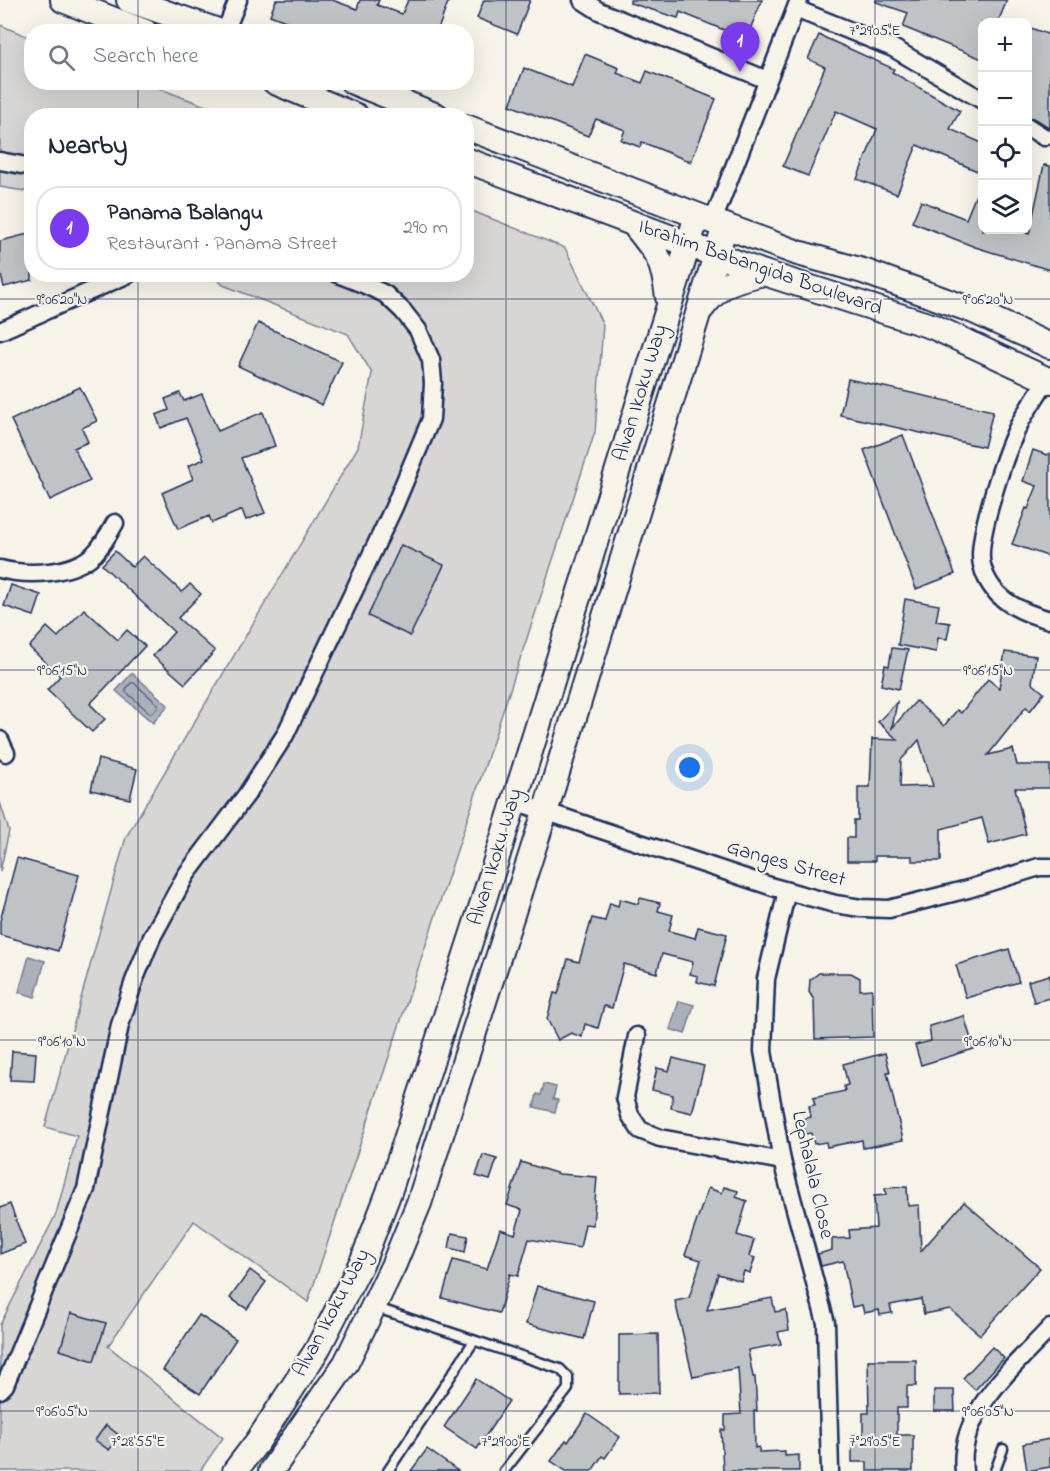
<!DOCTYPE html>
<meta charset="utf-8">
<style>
:root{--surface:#fff;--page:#f2f2f3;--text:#1f2937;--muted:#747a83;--line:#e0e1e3;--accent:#7c3aed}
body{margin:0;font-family:"Indie Flower",sans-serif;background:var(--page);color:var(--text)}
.controls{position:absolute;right:18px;top:18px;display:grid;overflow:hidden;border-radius:12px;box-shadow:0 6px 24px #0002}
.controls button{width:54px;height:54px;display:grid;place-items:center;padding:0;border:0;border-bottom:2px solid var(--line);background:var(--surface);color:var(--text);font:30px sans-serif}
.you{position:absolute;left:690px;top:768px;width:21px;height:21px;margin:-15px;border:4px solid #fff;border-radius:50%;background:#1a73e8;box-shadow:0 0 0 9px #1a73e833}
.badge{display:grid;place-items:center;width:39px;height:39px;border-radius:50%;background:var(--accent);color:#fff;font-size:20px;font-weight:700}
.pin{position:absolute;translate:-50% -50px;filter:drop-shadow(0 2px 3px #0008)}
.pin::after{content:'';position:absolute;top:32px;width:21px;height:18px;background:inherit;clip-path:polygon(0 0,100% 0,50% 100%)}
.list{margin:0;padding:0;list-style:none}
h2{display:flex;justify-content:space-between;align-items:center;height:78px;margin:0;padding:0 24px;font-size:26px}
h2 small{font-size:20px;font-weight:400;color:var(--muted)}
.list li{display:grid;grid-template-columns:39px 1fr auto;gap:18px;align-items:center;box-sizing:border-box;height:84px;margin:0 12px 12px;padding:0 12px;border:2px solid var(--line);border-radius:24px}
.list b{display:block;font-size:22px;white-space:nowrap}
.list p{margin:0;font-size:20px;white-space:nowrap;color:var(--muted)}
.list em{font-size:20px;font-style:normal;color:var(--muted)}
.icon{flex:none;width:33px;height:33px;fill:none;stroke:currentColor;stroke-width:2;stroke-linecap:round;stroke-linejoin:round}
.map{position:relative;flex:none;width:1050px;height:1471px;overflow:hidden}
.search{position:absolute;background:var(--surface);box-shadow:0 6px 24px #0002;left:24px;top:24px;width:450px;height:66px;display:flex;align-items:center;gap:15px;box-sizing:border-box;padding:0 21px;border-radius:24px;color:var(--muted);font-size:22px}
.panel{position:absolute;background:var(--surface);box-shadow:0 6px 24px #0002;left:24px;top:108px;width:450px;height:174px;border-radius:24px}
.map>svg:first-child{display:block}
.green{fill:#d7d6d4;stroke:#798299;stroke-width:1.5}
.water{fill:#acb0b9;stroke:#727c95;stroke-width:1.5}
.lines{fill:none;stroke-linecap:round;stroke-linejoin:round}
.shore{stroke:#556382;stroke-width:1.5}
.building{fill:#c0c3c5;stroke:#1b2f5e;stroke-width:1.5;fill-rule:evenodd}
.lane-casing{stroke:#1b2f5e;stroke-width:13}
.street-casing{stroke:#1b2f5e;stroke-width:21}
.secondary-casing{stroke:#1b2f5e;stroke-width:28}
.lane{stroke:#f7f3e8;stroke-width:8}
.street{stroke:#f7f3e8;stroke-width:16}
.secondary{stroke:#f7f3e8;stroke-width:24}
.ticks{fill:none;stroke:#1b2f5e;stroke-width:1.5;stroke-opacity:0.45}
.labels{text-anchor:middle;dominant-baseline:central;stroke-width:4.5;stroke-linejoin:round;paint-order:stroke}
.street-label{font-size:21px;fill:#1b2f5e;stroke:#f7f3e8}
.ticks-label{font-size:15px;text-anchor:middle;fill:#1b2f5e;stroke:#f7f3e8;stroke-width:4.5;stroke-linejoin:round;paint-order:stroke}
</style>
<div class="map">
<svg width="1050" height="1471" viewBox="0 0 1050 1471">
<rect width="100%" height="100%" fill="#f7f3e8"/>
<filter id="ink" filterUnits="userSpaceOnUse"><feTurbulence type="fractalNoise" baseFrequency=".0167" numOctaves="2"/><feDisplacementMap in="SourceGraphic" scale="12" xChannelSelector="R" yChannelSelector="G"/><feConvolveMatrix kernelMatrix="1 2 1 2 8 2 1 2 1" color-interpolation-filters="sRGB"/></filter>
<g filter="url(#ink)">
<g class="green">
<path d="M0,25l31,13 1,44 113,1 84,32 -197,1 -1,76 -31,-5z"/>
<path d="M467,209l98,39 38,77 -8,107 -287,870 -114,-81 -86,125 115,92 -23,33h-200v-146l56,-111 21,-78 -32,-9 81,-290 232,-390 14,-74 -24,-39 -125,-49 -10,-10 253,-1z"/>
<path d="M0,802l9,29 -9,41z"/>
</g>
<g class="water">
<path d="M132,673l36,32 -15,18 -37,-32z"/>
<path d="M29,956l16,5 -10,36 -16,-5z"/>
<path d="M679,1001l15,4 -9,29 -15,-5z"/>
<path d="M544,1084l12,3 -3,12 5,1 -3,12 -21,-5 3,-13 4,1z"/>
</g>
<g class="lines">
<path class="shore" d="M131,683h3l24,21v3l-5,5 -3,1 -24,-21v-3z"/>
</g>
<g class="building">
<path d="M276,0h56l25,9 3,-9h19l-2,5 25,9 6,-14h41l-12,32h-123l-44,-17z"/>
<path d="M484,0h46l-13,34 -40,-16z"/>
<path d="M630,0h132l-16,39 -66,-27 -2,6 -48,-15z"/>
<path d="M876,0h131l-9,22h-16v37l-79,-32 5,-14 -32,-11z"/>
<path d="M1028,27l22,8v93l-16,-10 -6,-1z"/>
<path d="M819,35l75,34 -2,3 68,39 -10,18 32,14v30l-65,-28 -20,49 -40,-15 20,-50 -41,-18 -28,65 -25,-10 42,-99 -17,-8z"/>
<path d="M585,54l34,14 -2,5 25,10 5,-12 69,28 -25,63 -49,-20 -2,5 -19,-7 4,-10 -29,-11 -8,17 -78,-31 14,-37 48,19z"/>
<path d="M1044,165l6,1v104l-75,-23 -63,-25 9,-21 45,18 16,-39v50h34l13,4z"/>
<path d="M32,233v47l-28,7 -4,-15v-31z"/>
<path d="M258,323l84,39 -20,43 -84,-39z"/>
<path d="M848,379l145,32 -9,36 -144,-32z"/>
<path d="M80,387l17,34 -15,7 6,14 -14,6 16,33 -40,19 -39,-80z"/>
<path d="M180,393l4,8 18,-7 16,37 45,-19 12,34 -34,12 24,55 -19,7 -4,-10 -30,13 -3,-7 -31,13 -16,-36 31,-14 -5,-13 16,-7 -18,-41 -25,10 -5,-13 13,-5 -4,-11z"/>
<path d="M903,435l52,139 -39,15 -52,-139z"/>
<path d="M1033,450l14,5 3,-2v104l-38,-13 14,-36 2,1 9,-23 -14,-5z"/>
<path d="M401,545l43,20 -34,71 -42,-20z"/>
<path d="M115,551l17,16 11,-11 39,36 8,-8 11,10 -23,24 37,33 -30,33 -32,-28 21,-24 -72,-67z"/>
<path d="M11,585l30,10 -7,21 -30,-10z"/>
<path d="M905,599l34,6 -3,16 14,2 -3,16 -9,-1 -2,14 -38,-7z"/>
<path d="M84,609l34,31 9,-10 18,16 -55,58 15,15 -13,13 -45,-42 13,-14 -31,-29 18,-20 11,10z"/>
<path d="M892,648l16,2 -9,39 -18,-4 4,-20 4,1z"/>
<path d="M1005,652l31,4 -4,27 12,10 -14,18 -4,-4 -38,48 25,-6 4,16h33v23h-35l11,46 -37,10 -7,-26 -41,11v32h-29v-5h-37v5h-28v-23h7v-18h4v-33h12l2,-48 26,1 -20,-18 19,-20 -5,26 24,-27 28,25 13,-16 4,3 27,-34 11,9zM919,740l14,46 -33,1 1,-27z"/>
<path d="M98,759l39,10 -7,30 -39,-9z"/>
<path d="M17,858l62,17 -21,76 -58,-16v-14z"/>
<path d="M640,898l20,5 -2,8 15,4 -4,16 26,7 3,-11 29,7 -13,52 -17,-4 1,-6 -8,-2 3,-12 -31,-8 -5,19 -33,-9 -12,44 -8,-2 -6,22 -13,-4 -3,13 -11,-4 -13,7 -11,-21 7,-26 4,1 10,-35 11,3 13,-44 13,3 5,-18 8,3 2,-7 18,5z"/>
<path d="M1009,949l10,33 -53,16 -10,-33z"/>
<path d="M819,973h32l9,5v12l12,-1 1,48 -58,2 -1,-39 -5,-8 1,-12z"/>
<path d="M1050,975v23l-16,4 -6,-21z"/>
<path d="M964,1016l10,33 -53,16 -6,-20 16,-4 -2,-15z"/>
<path d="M12,1051l24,2 -2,28 -24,-1z"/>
<path d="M885,1053l5,19h-3l16,68 -40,8 -1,-8 -35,7 -1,-5 -12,2 -3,-11 -6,1 -3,-15 9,-2 -2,-11 6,-1 -2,-7 32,-7 -1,-5 4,-1 -5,-21z"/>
<path d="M673,1058l31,8 -12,47 -21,-5 2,-13 -21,-5 5,-22 12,3z"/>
<path d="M483,1155l14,4 -7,21 -14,-4z"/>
<path d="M521,1162l38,12 38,3 -4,48 -8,-1 -5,24 -51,-9 -11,37 -8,-2 -11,39 -57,-15 11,-38 34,9 13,-40 15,5 7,-24 -15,-5z"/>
<path d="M724,1187l14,4 -2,6 11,4 -10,34 17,5 -5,16 6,2 -5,15 -6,-2 -3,10 -23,-7 -11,36 65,-12 3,14 11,-2 3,20 -11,2 3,12 -33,6 5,27h2l2,34h-3l1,37 4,-1v5l26,-1v5l14,-1v16h-76l-2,-41h4v-15l16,-1 -3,-46 -45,9 -18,-76 14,-3 12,-38 -16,-5 23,-67 14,5z"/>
<path d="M907,1187l1,19 11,-1 2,46 43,-49 76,66 -60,67 -30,-26 -26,5 -3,-15 -31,6 2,8 -12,2 -1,-5 -15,3 -2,-8 -10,2 -9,-46 -22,5 -3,-12 14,-4v-11l18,-1 -1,-8 27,-2 -2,-32 12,-1 -1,-7z"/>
<path d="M10,1204l15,40 -25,10v-46z"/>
<path d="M452,1233l16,3 -3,16 -16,-4z"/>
<path d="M250,1270l16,12 -19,27 -17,-11z"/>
<path d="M537,1286l57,15 -10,38 -58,-15z"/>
<path d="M71,1313l35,10 -12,38 -34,-11z"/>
<path d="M199,1315l37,24 -36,55 -37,-24z"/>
<path d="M658,1334l1,59 -40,1v-59z"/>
<path d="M992,1347l12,11 -29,32 -12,-12z"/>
<path d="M868,1360h48v26h-9v22h-10v27h16v36h-46v-9h-15v-27h11v-22h6z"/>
<path d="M476,1379l33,22 -32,48 -33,-22z"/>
<path d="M934,1390h20l1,21h-21z"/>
<path d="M587,1414l33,23 -15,21 -3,-2 -10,15h-26l-15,-10 15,-21 2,2z"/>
<path d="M106,1425l14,11 -11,14 -14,-10z"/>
<path d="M1050,1439v28l-23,4 -4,-27z"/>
<path d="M427,1449l31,22h-47z"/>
</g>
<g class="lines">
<defs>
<g id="lane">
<path d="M374,1307l186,62 8,8v12l-64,82"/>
<path d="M388,1471l86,-130"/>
<path d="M995,1471l8,-22"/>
</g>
<g id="street">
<path d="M582,0l17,11 168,69"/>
<path d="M796,9l97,39 89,52"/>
<path d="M225,32l13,-32"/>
<path d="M1028,127l16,10"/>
<path d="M0,161l32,6"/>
<path d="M713,221l86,-221"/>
<path d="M0,331l129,-57"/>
<path d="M1047,379c-9,15 -19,29 -27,44 -13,25 -45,116 -38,142 8,34 38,47 68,55"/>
<path d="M0,569c27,7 72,6 94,-15 9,-9 15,-20 21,-31"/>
<path d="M0,740l6,13"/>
<path d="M514,801l259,86 62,17 26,4 28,1 79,-20 71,-22h11"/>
<path d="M787,891l-21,88 -3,72 19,110 44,162 4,148"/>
<path d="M637,1036l-12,61 5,18 10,15 20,8 122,23"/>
<path d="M0,1390l5,-5 81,-196 34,-164 14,-44 18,-44 34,-62 61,-81 38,-59 109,-228 37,-88 2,-36 -2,-23 -13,-30 -15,-19 -18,-17 -22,-10 -25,-10"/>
<path d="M964,1471c-7,-58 50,-104 86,-143"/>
</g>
<g id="secondary">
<path d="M63,0l82,32"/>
<path d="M129,0l92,32"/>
<path d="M275,82l81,34"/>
<path d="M353,82l84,34"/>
<path d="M466,127l259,99 73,27 65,18 111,40 76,35"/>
<path d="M466,160l298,113 170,54 116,54"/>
<path d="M636,227c23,28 27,34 32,70"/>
<path d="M702,308c20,-26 31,-28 62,-35"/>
<path d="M235,1471l23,-30 59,-91 46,-90 26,-68 94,-290 214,-686"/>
<path d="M271,1471l75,-108 48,-99 25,-61 126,-391 180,-586"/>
</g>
</defs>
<use href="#lane" class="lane-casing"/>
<use href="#street" class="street-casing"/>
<use href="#secondary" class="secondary-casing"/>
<use href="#lane" class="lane"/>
<use href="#street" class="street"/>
<use href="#secondary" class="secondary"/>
</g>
</g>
<path class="ticks" d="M138,0v32M506,0v1471M875,0v1471M138,82v34M138,274v1197M0,299h1050M0,670h1050M0,1040h1050M0,1411h1050"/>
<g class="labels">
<g class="street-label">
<text transform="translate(760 268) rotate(19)">Ibrahim Babangida Boulevard</text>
<text transform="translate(641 393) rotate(-73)">Alvan Ikoku Way</text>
<text transform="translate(496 857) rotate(-73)">Alvan Ikoku Way</text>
<text transform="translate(786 864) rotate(16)">Ganges Street</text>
<text transform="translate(812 1175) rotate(77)">Lephalala Close</text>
<text transform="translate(332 1313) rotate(-62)">Alvan Ikoku Way</text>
</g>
</g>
<g class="ticks-label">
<text x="875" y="35">7°29'05"E</text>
<text x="62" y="304">9°06'20"N</text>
<text x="988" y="304">9°06'20"N</text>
<text x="62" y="675">9°06'15"N</text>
<text x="988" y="675">9°06'15"N</text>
<text x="62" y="1046">9°06'10"N</text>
<text x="988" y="1046">9°06'10"N</text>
<text x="62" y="1416">9°06'05"N</text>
<text x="988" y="1416">9°06'05"N</text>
<text x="138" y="1446">7°28'55"E</text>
<text x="506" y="1446">7°29'00"E</text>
<text x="875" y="1446">7°29'05"E</text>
</g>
</svg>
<div class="controls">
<button>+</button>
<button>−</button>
<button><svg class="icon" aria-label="locate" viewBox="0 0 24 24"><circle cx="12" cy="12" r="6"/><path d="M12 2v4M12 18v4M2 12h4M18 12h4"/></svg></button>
<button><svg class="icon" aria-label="layers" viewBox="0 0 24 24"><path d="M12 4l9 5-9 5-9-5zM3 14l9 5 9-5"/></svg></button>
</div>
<div class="you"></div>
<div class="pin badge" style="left:740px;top:72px">1</div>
<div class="search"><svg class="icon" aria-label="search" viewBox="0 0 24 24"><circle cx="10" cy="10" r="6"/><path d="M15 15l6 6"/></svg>Search here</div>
<section class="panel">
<h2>Nearby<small></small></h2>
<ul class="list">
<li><span class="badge">1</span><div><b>Panama Balangu</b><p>Restaurant · Panama Street</p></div><em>290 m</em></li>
</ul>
</section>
</div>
